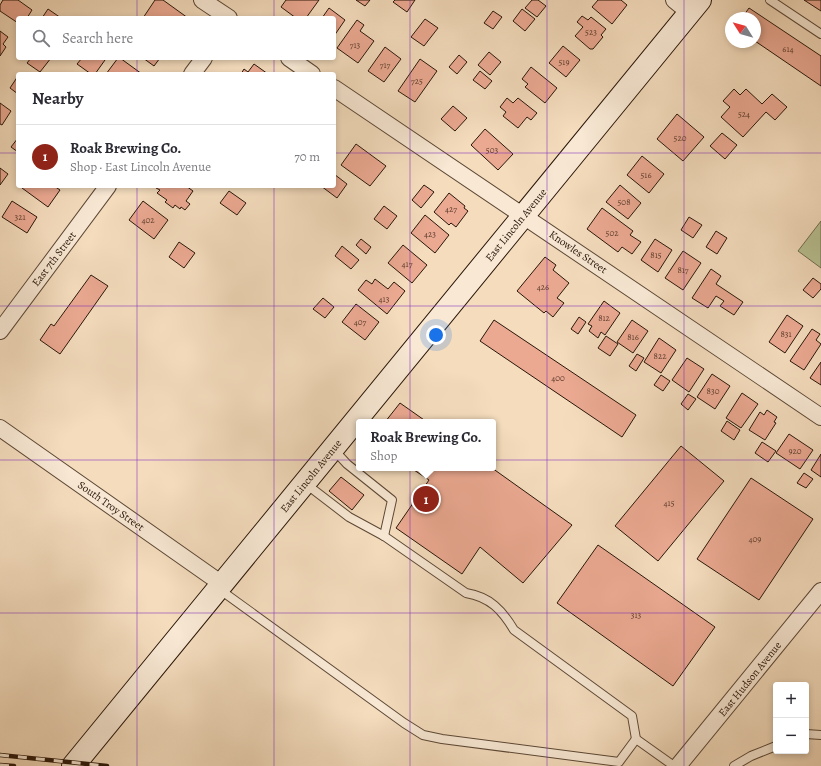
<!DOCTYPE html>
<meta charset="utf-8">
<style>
:root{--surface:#fff;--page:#f2f2f3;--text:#2b2b33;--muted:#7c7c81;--line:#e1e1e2;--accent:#8f2418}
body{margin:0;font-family:Alegreya,serif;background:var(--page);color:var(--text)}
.controls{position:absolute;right:12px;bottom:12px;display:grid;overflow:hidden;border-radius:4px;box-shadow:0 2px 6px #0003}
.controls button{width:36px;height:36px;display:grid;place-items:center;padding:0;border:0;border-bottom:1px solid var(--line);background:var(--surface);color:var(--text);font:20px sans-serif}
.compass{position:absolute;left:725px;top:12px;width:36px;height:36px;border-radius:50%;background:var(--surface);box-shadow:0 2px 6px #0003;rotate:307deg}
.you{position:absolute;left:436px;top:335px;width:14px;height:14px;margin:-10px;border:3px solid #fff;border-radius:50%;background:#1a73e8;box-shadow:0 0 0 6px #1a73e833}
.badge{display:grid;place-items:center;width:26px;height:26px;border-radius:50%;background:var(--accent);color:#fff;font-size:13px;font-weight:700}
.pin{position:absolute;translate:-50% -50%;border:2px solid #fff;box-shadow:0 1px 4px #0006}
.popup{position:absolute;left:356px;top:419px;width:140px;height:52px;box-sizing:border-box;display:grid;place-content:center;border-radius:4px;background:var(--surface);filter:drop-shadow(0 1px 3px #0005);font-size:13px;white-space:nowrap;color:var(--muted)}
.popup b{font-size:15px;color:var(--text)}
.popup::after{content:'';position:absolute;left:50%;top:100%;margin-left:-8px;border:8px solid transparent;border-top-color:var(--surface)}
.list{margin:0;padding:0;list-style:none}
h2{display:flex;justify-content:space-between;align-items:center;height:52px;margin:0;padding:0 16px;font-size:17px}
h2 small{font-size:13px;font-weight:400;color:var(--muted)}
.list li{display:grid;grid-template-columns:26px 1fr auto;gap:12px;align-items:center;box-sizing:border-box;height:64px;padding:0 16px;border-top:1px solid var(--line)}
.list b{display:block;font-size:15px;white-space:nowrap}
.list p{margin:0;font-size:13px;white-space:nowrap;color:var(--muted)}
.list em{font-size:13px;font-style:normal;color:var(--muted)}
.icon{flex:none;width:22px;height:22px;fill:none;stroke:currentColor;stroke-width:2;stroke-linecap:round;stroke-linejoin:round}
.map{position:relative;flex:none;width:821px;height:766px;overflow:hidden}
.search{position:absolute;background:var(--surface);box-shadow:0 2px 6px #0003;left:16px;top:16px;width:320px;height:44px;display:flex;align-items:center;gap:10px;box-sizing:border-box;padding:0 14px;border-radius:4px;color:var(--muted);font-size:15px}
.panel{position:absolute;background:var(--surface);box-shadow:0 2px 6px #0003;left:16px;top:72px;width:320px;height:116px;border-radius:4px}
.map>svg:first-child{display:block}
.green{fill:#b8c193;stroke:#706c4e}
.building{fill:#eba992;stroke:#291609}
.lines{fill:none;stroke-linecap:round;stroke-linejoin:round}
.lane-casing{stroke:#5c4836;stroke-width:10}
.street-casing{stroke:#5c4836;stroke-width:18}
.secondary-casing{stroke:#291609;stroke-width:24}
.lane{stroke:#f8e8d4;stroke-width:8}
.street{stroke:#f8e8d4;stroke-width:16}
.secondary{stroke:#f8e8d4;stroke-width:22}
.rail-casing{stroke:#291609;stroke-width:4.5}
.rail{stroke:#f8e8d4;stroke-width:3;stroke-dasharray:9;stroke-linecap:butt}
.grid{fill:none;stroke:#7b2cbf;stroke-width:1;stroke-opacity:0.55}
.labels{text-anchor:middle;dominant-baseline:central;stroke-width:3;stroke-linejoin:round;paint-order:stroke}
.number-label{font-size:9px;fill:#5a3b2b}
.street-label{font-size:11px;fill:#291609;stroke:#f8e8d4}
</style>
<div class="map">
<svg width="821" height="766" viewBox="0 0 821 766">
<rect width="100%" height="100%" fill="#f4dcbd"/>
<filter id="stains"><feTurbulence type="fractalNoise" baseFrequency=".005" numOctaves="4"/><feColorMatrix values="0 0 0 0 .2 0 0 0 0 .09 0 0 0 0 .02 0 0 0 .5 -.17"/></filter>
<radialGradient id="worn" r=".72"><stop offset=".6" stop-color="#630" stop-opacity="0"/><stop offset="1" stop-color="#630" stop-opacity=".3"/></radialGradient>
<path class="green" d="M821,221v47l-23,-17z"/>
<g class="building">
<path d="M3,0h15l14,10 -5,8h-9v5l-18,-12v-6z"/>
<path d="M155,0h8l25,18h-45z"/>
<path d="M286,0h33l-13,18h-10l-15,-11z"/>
<path d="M356,0h14l-5,6z"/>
<path d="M395,0h20l-8,12 -14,-10z"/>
<path d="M532,0h6l8,6 -9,11 -12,-9z"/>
<path d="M598,0h23l6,5 -15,19 -20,-17z"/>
<path d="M804,0h17v11z"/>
<path d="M329,8l16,12 -11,16v-18h-12z"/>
<path d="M749,8l72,48v30l-66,-45v-23h-13z"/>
<path d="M48,9l13,9h-19z"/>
<path d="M522,9l13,10 -10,12 -12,-10z"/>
<path d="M493,11l9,6 -9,12 -9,-6z"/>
<path d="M582,16l6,4 3,-3 15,12 -5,6 2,2 -10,12h-3l-15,-13 8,-9 -6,-5z"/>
<path d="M425,19l13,9 -14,18 -13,-9z"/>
<path d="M357,20l7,5 -4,6 14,10 -16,22 -21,-15z"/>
<path d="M0,31l8,6 -5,7 3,3 -6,9z"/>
<path d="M563,46l17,14 -14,17 -17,-14z"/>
<path d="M385,47l16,12 -17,23 -16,-11z"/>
<path d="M489,52l12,10 -11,13 -12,-10z"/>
<path d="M459,55l8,7 -10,12 -8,-7z"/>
<path d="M31,58h20l-11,14 -13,-9z"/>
<path d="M82,58h21l2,2 -10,14h-4l-14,-10z"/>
<path d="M118,58h2l22,16h-36z"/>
<path d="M143,58h17l-6,8z"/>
<path d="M420,59l17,12 -22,31 -17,-11z"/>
<path d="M254,64l14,10h-27l3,-5 4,3z"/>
<path d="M531,67l26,21 -12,15 -20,-16 3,-3 -6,-5z"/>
<path d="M480,71l12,10 -7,8 -12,-9z"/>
<path d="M18,76v18l-8,-6z"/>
<path d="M734,89l6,6 6,-6 16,15 10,-10 15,13 -12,13 -9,-8 -23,25 -22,-20 9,-10 -7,-6z"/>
<path d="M507,98l6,5 5,-5 19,15 -6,7 -4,-3 -9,11 -15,-12 3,-4 -6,-5z"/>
<path d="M0,103l11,8 -9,14 -2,-1z"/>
<path d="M453,106l14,12 -12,13 -14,-12z"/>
<path d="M677,114l27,23 -21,24 -26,-22z"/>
<path d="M485,129l28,25 -15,16 -27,-25z"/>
<path d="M722,133l15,12 -12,14 -15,-13z"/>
<path d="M18,138v14l-7,-5z"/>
<path d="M356,144l30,22 -16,20 -29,-21z"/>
<path d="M642,156l22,18 -15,19 -22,-18z"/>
<path d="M0,168l8,6 -8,11z"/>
<path d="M334,174l13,10 -10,14 -16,-12h13z"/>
<path d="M424,185l10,7 -13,16 -9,-8z"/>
<path d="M620,185l21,18 -13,16 -22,-17z"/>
<path d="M23,186h31l6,4 -12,17 -26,-19z"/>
<path d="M157,186h29l7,5 -7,10 4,3 -5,6 -4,-3 -1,2 -5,-4 -2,3 -8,-6 2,-2 -10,-7 3,-3 -4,-2z"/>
<path d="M229,191l17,12 -9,12 -17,-12z"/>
<path d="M449,193l16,13 -1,2 4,3 -12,16 -5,-4 -2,2 -15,-13z"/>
<path d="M12,201l25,16 -10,16 -25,-16z"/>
<path d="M143,201l25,19 -14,19 -25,-19z"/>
<path d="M384,206l13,10 -10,13 -13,-10z"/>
<path d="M602,208l31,23 -3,4 11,7 -9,12 -10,-7 -4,5 -31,-23z"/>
<path d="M425,215l24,20 -14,18 -24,-20z"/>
<path d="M689,217l13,8 -9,13 -12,-8z"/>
<path d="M716,231l11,7 -10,16 -11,-7z"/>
<path d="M361,239l10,8 -5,7 -10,-9z"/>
<path d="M655,239l17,11 -14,22 -17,-12z"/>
<path d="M179,242l16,11 -11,15 -15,-11z"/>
<path d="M403,245l24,20 -15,18 -24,-20z"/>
<path d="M342,246l17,14 -8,9 -16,-13z"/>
<path d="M683,251l18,12 -18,27 -18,-12z"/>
<path d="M545,257l11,8 -3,5 16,13 -12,15 7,5 -11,14 -7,-6 -2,2 -27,-22z"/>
<path d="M711,269l10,7 -5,8 27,18 -9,13 -14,-9 4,-5 -8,-5 -8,12 -16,-10z"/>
<path d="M91,275l17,11 -48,68 -20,-14 11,-16 3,2z"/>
<path d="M813,278l8,6v5l-8,9 -10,-8z"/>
<path d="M375,279l13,10 6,-7 11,9 -18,23 -29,-24 8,-10 6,4z"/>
<path d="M323,298l11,9 -9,11 -12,-9z"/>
<path d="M604,301l16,12 -15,22 -4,-3 -3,6 -9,-7 3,-5 -4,-2z"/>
<path d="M356,304l23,18 -14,18 -23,-18z"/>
<path d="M787,315l16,11 -18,27 -16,-11z"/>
<path d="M579,317l7,5 -8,12 -7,-5z"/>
<path d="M494,320l142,95 -14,22 -142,-96z"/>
<path d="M632,320l16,11 -15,22 -16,-11z"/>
<path d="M812,329l8,5 -4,6 5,4 -17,26 -14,-9z"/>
<path d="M606,336l12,8 -8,12 -12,-8z"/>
<path d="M659,338l17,12 -15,23 -17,-11z"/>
<path d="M637,354l7,4 -8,13 -7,-5z"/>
<path d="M687,358l17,11 -15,23 -17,-12z"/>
<path d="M821,362v23l-11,-7z"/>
<path d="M712,374l18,12 -15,23 -18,-12z"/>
<path d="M661,375l9,6 -7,10 -9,-6z"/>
<path d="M742,393l16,11 -17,24 -15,-10z"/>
<path d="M688,394l8,5 -8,11 -7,-6z"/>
<path d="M400,403l27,19h-42z"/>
<path d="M767,410l10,7 -3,5 2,1 -11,17 -16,-10 11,-18 4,3z"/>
<path d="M727,421l13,9 -6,10 -13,-9z"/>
<path d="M789,434l24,16 -13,19 -24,-16z"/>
<path d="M762,442l14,9 -8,11 -13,-9z"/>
<path d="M681,446l43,35 -66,80 -43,-35z"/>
<path d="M821,454v23l-10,-7z"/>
<path d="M411,468h81l80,57 -49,58 -43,-36 -18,27 -66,-46 33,-48z"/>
<path d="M804,473l9,6 -7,9 -9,-5z"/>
<path d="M341,477l23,18 -12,15 -23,-19z"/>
<path d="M751,478l62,41 -54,81 -62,-41z"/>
<path d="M598,545l117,82 -42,59 -116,-83z"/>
</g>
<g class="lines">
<defs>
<g id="lane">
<path d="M770,0l51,34"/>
<path d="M334,450l13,14 45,36 -8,36"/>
<path d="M306,484l43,33 35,19 82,57c24,4 36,17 48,37l118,86 4,23 38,27"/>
<path d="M219,589l185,134 19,12 19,4 177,23 17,-23"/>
<path d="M806,734l15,1"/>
<path d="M734,766l17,-10 25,-10"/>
</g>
<g id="street">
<path d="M202,0l27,18"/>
<path d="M674,0l16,13"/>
<path d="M289,58l23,16"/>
<path d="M192,74l12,-16"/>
<path d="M334,88l487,329"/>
<path d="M0,331l108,-145"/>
<path d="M0,428l222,156"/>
<path d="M678,766l143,-175"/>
</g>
<path id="secondary" d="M73,766l627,-766"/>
</defs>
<use href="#lane" class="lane-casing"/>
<use href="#street" class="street-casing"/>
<use href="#secondary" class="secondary-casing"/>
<use href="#lane" class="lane"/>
<use href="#street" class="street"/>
<use href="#secondary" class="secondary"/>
<defs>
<g id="rail">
<path d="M0,755l107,11"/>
<path d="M0,765l14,1"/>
</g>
</defs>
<use href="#rail" class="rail-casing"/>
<use href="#rail" class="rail"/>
</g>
<path class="grid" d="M137,0v18M274,0v18M410,0v766M547,0v766M684,0v766M137,58v16M274,58v16M0,153h18M334,153h487M137,186v580M274,186v580M0,306h821M0,460h821M0,613h821"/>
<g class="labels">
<g class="number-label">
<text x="591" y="32">523</text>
<text x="355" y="45">713</text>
<text x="788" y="49">614</text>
<text x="564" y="62">519</text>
<text x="385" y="65">717</text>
<text x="417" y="81">725</text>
<text x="744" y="114">524</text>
<text x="680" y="138">520</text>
<text x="492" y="150">503</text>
<text x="646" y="175">516</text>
<text x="624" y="202">508</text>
<text x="451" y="209">427</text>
<text x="20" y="217">321</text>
<text x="148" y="220">402</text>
<text x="612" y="233">502</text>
<text x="430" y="234">423</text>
<text x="656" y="255">815</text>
<text x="407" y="264">417</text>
<text x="683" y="270">817</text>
<text x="543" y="287">426</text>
<text x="384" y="299">413</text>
<text x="604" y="318">812</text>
<text x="360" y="322">407</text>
<text x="786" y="334">831</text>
<text x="633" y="337">816</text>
<text x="660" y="356">822</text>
<text x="558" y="378">400</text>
<text x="713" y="391">830</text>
<text x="795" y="451">920</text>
<text x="669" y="503">415</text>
<text x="755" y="539">409</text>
<text x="636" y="615">313</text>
</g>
<g class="street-label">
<text transform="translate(516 225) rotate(-51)">East Lincoln Avenue</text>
<text transform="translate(578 252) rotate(34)">Knowles Street</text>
<text transform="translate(54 259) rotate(-53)">East 7th Street</text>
<text transform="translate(311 476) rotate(-51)">East Lincoln Avenue</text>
<text transform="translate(111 506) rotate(35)">South Troy Street</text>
<text transform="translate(750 679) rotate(-51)">East Hudson Avenue</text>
</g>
</g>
<rect width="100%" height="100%" filter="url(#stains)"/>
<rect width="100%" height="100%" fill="url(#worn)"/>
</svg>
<div class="controls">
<button>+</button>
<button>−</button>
</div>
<svg class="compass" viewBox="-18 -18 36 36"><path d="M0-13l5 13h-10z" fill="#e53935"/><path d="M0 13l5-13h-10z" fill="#7c7c81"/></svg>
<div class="you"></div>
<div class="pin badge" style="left:426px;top:499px">1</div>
<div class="popup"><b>Roak Brewing Co.</b>Shop</div>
<div class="search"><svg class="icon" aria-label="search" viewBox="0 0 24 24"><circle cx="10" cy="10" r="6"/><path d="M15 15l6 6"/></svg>Search here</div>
<section class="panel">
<h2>Nearby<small></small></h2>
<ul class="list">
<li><span class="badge">1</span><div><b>Roak Brewing Co.</b><p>Shop · East Lincoln Avenue</p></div><em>70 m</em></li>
</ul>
</section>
</div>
